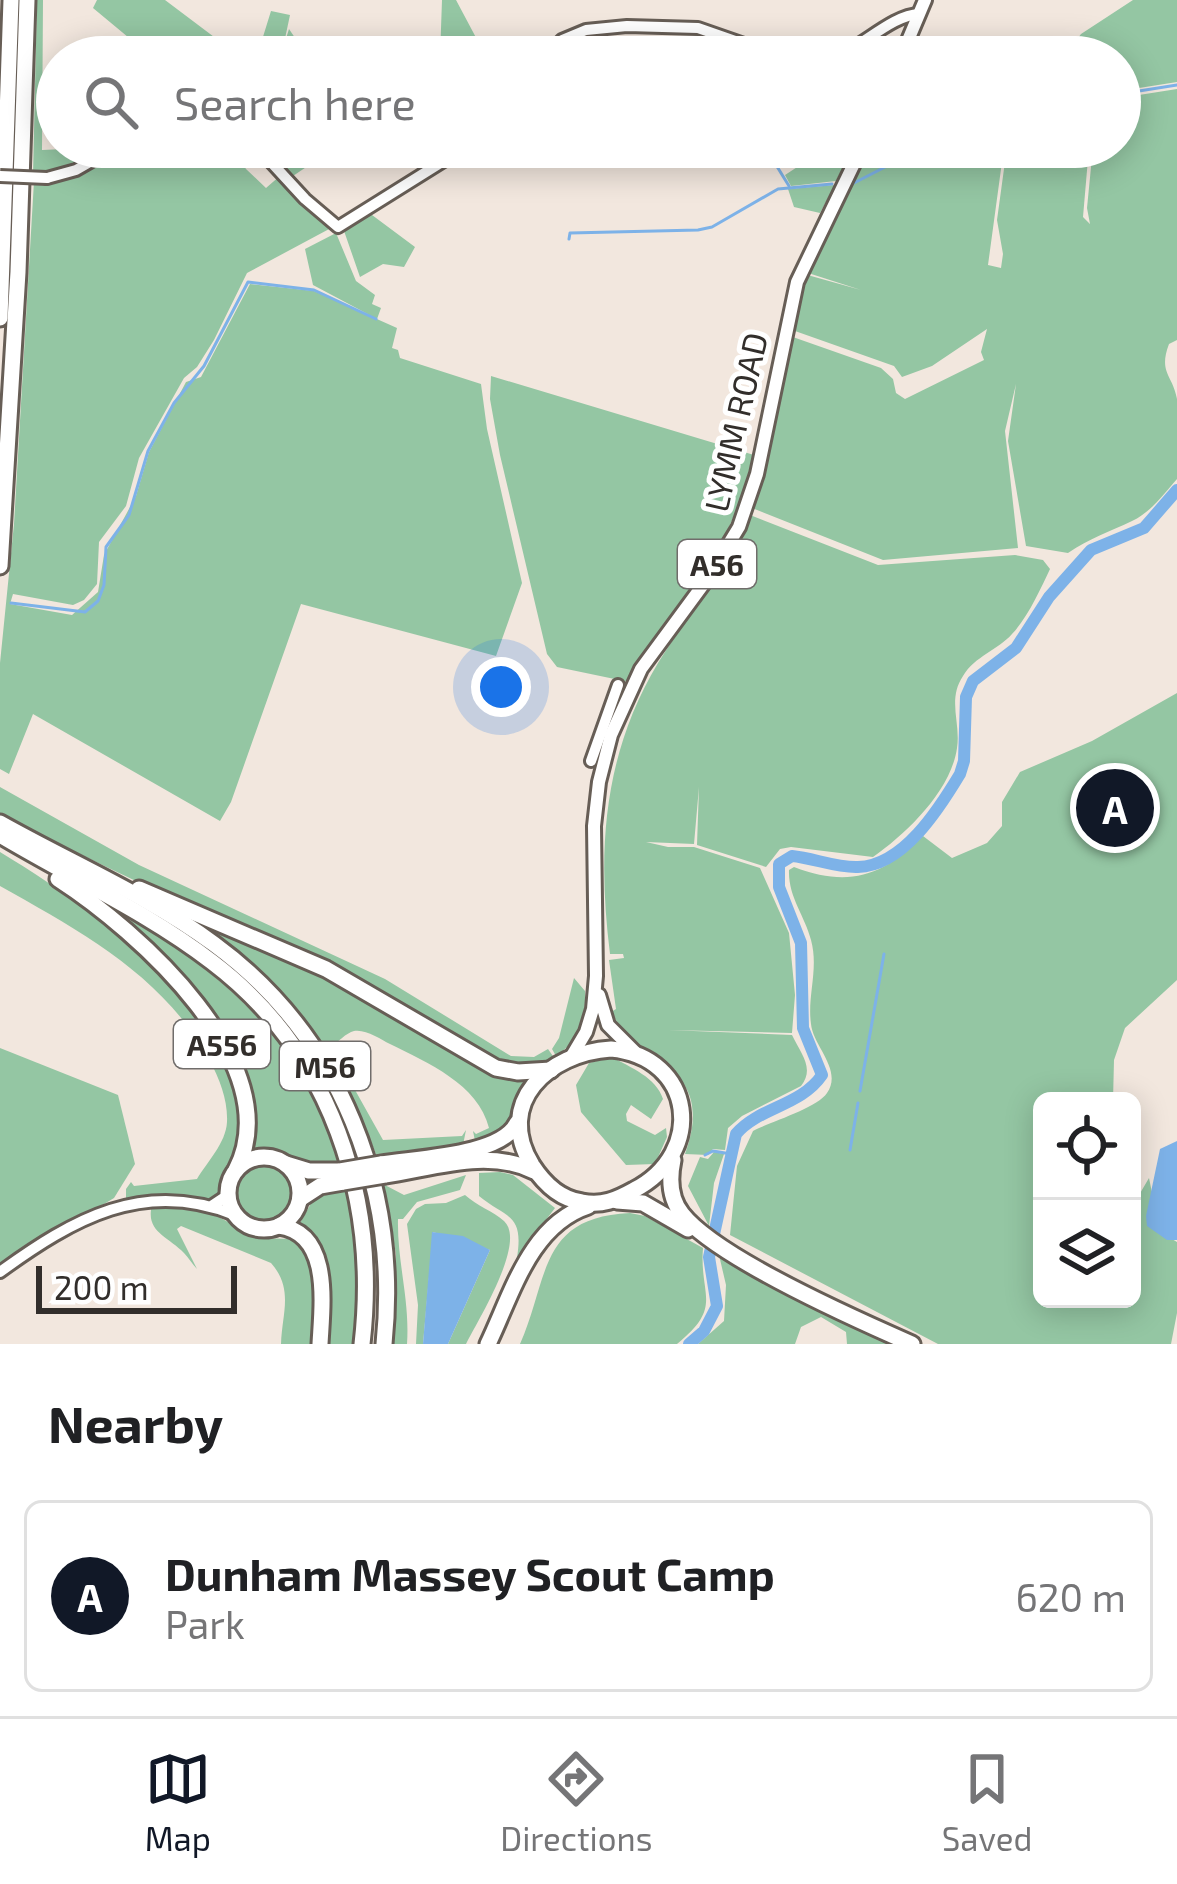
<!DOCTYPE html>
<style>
:root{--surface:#fff;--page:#f6f6f6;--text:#202124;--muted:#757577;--line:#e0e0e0;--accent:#111827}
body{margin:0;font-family:"Exo 2",sans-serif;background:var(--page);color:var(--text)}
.controls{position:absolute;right:36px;bottom:36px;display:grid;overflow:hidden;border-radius:18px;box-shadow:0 6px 30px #0003}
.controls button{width:108px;height:108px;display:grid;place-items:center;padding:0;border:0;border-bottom:3px solid var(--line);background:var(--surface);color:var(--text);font:60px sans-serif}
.scale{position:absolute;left:36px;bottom:30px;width:201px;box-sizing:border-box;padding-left:12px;border:6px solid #322e2b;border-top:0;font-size:33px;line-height:42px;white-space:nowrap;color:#322e2b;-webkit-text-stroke:9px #fff;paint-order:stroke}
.you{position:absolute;left:501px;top:687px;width:42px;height:42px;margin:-30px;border:9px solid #fff;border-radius:50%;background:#1a73e8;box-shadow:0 0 0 18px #1a73e833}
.badge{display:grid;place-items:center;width:78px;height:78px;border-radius:50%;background:var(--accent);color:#fff;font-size:39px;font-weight:700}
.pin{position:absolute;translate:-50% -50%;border:6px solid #fff;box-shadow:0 3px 12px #0006}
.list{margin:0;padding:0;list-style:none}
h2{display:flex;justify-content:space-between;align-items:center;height:156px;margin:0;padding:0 48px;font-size:51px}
h2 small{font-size:39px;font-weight:400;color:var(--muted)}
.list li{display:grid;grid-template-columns:78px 1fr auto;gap:36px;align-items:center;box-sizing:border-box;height:192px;margin:0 24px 24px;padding:0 24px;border:3px solid var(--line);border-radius:18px}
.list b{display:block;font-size:45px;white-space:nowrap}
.list p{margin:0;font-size:39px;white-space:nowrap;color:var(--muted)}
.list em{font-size:39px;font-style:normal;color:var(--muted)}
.icon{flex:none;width:66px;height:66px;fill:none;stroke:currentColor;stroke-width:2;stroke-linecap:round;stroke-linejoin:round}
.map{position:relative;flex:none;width:1177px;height:1344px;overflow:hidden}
.search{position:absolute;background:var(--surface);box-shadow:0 6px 30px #0003;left:36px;right:36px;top:36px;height:132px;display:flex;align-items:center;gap:30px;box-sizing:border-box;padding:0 42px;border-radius:66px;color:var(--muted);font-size:45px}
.sheet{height:372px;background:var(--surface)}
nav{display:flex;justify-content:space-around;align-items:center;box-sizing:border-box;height:168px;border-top:3px solid var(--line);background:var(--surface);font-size:33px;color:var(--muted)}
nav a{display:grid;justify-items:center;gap:6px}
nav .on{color:var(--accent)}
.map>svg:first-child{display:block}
.green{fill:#94c6a3}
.water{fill:#7db2e8}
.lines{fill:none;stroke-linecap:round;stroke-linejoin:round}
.stream{stroke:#7db2e8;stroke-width:3}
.river{stroke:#7db2e8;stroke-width:12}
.minor-casing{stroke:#675e56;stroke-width:16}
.major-casing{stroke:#675e56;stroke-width:18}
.highway-casing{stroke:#675e56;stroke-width:21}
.minor{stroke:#fff;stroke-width:10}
.major{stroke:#fff;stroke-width:12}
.highway{stroke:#fff;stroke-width:15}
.minor-bridge-casing{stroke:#675e56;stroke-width:16;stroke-linecap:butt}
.highway-bridge-casing{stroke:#675e56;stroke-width:21;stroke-linecap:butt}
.minor-bridge{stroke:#fff;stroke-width:10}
.highway-bridge{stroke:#fff;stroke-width:15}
.labels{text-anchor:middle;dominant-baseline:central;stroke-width:10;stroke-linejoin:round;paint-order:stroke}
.shield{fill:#fff;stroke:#706d6b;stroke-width:3}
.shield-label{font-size:30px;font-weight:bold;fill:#322e2b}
.street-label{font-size:33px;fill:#322e2b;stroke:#fff}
</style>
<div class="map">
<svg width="1177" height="1344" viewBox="0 0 1177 1344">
<rect width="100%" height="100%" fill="#f2e7de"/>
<g class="green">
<path d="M37,0h6l-1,150 69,-3 -49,27 -29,1z"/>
<path d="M97,0h68l69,52h-10l-1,5h-71l-59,-49z"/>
<path d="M442,0h14l25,47 -4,3 3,7h-40z"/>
<path d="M1133,0h44v82l-57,9v-34h-56l17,-23z"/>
<path d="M271,11l19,4 -7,33 6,-19 19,28h-27l1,-5h-41l21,-12z"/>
<path d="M1177,89v251l-8,4c-11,29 4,31 8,55 0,26 0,55 0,80 -13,15 -27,34 -45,42 -23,11 -42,17 -64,32l-42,-7 -18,-105 8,-57 -11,47 13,117 -135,12 -131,-52 38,-172 91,32 12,11 3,14 9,6 79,-39 -3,-8 6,-23 -55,37 -30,11 -8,-11 -99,-35 -4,-5 13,-52 57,16 -56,-18 23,-41 -2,-8 40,-75 138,-1 -16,118 13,3 2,-14 -6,-34 10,-73h82l-6,70 7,7 -3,-16 6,-61h27v-49z"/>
<path d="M128,147h104l14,22 20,19 15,-13 50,53 -84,45 -33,67 -17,27 -13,11 -45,80 -13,48 -27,36 -2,42 -13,16 -11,5 -60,-11 -3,10 62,11 26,-23 6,-37 32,-59 13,-44 37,-70 15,-5 49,-93 64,7 83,37 -5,20 6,2 2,8 81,26 6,45 35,154 -26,73 -195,-52 -70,198 -11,19 -187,-107 -24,60 -9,-5v-106l14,-139 20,-343z"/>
<path d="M260,147h76l-46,31z"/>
<path d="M828,147h25l-17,34 -45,5 -6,-11z"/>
<path d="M835,185l-15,28 -26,-6 -6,-18z"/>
<path d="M368,212l47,35 -11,20 -21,-3 -23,13 -17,-49z"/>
<path d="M336,233l20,48 19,14 -3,9 9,4 -4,11 -64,-34 -8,-36z"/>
<path d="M491,376l263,79c-24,96 -69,148 -125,227l-72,-15 -10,-13 -47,-199 -10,-56z"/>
<path d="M750,515l128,50 137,-10 28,5 7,9c-10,21 -22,48 -38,65 -14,16 -37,22 -49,42 -16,24 -2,47 -6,72 -6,43 -51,86 -84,109l-82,-10 -11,2 -14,18 -69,-22 2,-58 -5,57 -48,-2 22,5h26l66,21 29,65 6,62 -3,38 -124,-3 124,5c9,19 23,33 9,51l-59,30 -14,12 -3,22 -12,-1 -5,6 -23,-1c33,-91 -46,-88 -74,-142l5,-3 -7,-49 15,-2 -1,-4h-13c-13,-104 -7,-199 48,-291 31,-50 67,-95 92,-148z"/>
<path d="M1177,693v287l-52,48 -11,32 -1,41h-71v198h90v-92l17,-29 11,54 17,10v71l-6,31h-233l-208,-109 7,-69 16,-35c17,-9 64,-23 74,-38 16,-23 -14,-47 -16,-69 -4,-28 8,-55 0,-84 -6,-24 -23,-43 -22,-70l5,-3c55,21 89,9 129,-31l29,22 35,-15 15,-17v-24l18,-30 72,-31z"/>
<path d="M0,787l139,78 246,114 126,77 23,1 14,-8 7,10 -23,8 -41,-7 -48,-34 -99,-54 -181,-78 -163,-78z"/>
<path d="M0,852c86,52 226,149 242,257 5,28 -10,64 -23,88l-21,4h-72v-12l5,-7 3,4 63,-7c10,-17 29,-36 30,-57 1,-21 -7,-42 -17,-61 -46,-85 -128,-129 -210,-175z"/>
<path d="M110,909c114,60 188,129 231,252 -32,9 -60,-12 -91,-5 6,-22 9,-42 2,-64 -12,-47 -106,-142 -142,-183z"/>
<path d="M193,919l112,45 184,110 40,7 -17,29 -6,20 -31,11 -2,-10 3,3 13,-6c-11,-44 -61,-65 -99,-84 -10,-5 -24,-15 -36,-13 -8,2 -16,11 -23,16l52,93 79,-4 4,-6 -3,15 -86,12c-27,-74 -68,-140 -126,-193 -18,-17 -43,-29 -58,-45z"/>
<path d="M574,978l11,13c1,28 -5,49 -29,65l-4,-7 7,-11z"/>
<path d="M0,1048l118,47 17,69 -21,34 -114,69z"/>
<path d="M612,1057c19,11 44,20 51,42l-12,20 -20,-14 -5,9 1,7 28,14 11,-7 1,9 -12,27 -29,1 -45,-53 -5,-27 13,-22z"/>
<path d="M714,1152l10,2 -10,29 -5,43 -21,-40 12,-29 8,2z"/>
<circle cx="266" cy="1195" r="30"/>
<path d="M500,1172l13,3 42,33 -38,50c7,-45 -10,-39 -38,-62v-23z"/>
<path d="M466,1175l-6,15 -43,12 -14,17h-5c-1,43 12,81 9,125h-13l2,-90 -13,-70 21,11z"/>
<path d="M341,1191l8,1 9,70 -3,82h-28l2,-48 -24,-68 -5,-5 14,-25z"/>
<path d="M465,1195c12,11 28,16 39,26 23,21 -26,99 -38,123h-18l42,-94 -57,-18 -10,112h-7l2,-39 -11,-81 9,-15 9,-5 21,-1z"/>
<path d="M152,1205l57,7 50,26 35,1c29,27 22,69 20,105h-33c1,-31 13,-55 -10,-81l-90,-37 -4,3 20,40c-5,-5 -8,-11 -13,-16 -16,-17 -39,-21 -32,-48z"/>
<path d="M630,1213l15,3 58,32c-4,48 21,58 -26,96h-157c29,-65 18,-127 110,-131z"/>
<path d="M719,1255l173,89h-45l-1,-12 -25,-15 -20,10 -6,17h-97l26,-23 2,-36z"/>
</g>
<g class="water">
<path d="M1177,1141v99h-10l-20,-14 -1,-10 14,-67z"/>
<path d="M432,1232l31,4 27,14 -42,94h-25z"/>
</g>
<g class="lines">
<g class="stream">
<path d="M664,52l5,5"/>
<path d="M1120,94l57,-9"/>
<path d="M765,147l24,39"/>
<path d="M852,184l72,-37"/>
<path d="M569,239l1,-6 128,-3 14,-3 66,-38 54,-5"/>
<path d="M11,603l74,9 13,-11 6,-16 2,-38 23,-32 19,-64 26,-48 30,-37 44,-84 66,8 62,29"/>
<path d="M860,1091l24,-137"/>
<path d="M850,1150l8,-47"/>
<path d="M705,1155l8,-4 18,3"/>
</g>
<path class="river" d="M689,1344l15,-13 13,-25 -8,-49 27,-123c23,-27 65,-28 86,-59l-19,-47 -2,-85 -22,-56v-23l13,-8c21,2 45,12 66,11 45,-1 81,-58 102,-93l4,-13 2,-64 7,-16 43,-33 33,-51 42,-47 53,-22 33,-38"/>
<defs>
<g id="minor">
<path d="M545,57l17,-17 24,-10 41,-4 71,2 83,29"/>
<path d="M835,57c27,-10 57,-42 84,-43"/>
<path d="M257,147l48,52 33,28 128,-80"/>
<path d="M47,178l29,-8 40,-23"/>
<path d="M591,761l27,-76"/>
<path d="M213,1205l15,-10"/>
<path d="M0,1272c73,-53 144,-94 235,-57"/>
</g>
<g id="major">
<path d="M901,57l24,-57"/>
<path d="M599,995l9,30 27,27"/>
<path d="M570,1059l16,-27 7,-23 3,-33 -2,-150 5,-44 12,-47 30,-66 67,-91 31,-51 18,-53 40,-192 65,-135"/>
</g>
<g id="highway">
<path d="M0,318l11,-318"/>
<path d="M0,566l18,-294 9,-272"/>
<path d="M0,823c71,40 149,73 214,121 127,93 186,246 170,400"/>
<path d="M0,835c70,42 147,77 212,127 119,90 167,236 150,382"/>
<path d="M58,879c79,51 232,186 178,291"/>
<path d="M139,889l187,80 170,99 22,4 33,-2"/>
<path d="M611,1049c84,8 95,104 23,141 -18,10 -32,16 -52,12 -22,-3 -39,-20 -50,-37 -38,-62 16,-112 79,-116z"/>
<circle cx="264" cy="1193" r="36"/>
<path d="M673,1160c-4,19 -3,39 9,54 34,43 175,106 230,130"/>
<path d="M286,1164l23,7h31"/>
<path d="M381,1164c35,-6 120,-8 136,-41"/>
<path d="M385,1175c48,-7 103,-27 149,-4"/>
<path d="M300,1199l20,-13 23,-4"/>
<path d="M617,1201l26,2 45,26"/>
<path d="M279,1226c53,7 43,79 41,118"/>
<path d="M488,1344c24,-50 42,-119 100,-138"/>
</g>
</defs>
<use href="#minor" class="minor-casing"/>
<use href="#major" class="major-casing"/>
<use href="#highway" class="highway-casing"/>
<use href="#minor" class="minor"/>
<use href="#major" class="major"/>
<use href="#highway" class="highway"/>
<defs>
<path id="minor-bridge" d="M0,176l47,2"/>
<g id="highway-bridge">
<path d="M340,1171l41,-7"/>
<path d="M343,1182l42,-7"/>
</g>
</defs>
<use href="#minor-bridge" class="minor-bridge-casing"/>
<use href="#highway-bridge" class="highway-bridge-casing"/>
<use href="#minor-bridge" class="minor-bridge"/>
<use href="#highway-bridge" class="highway-bridge"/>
</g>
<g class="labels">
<g class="shield">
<rect x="678" y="540" width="78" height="48" rx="9"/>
<rect x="174" y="1020" width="96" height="48" rx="9"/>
<rect x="280" y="1042" width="90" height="48" rx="9"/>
</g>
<g class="shield-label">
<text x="717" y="564">A56</text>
<text x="222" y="1044">A556</text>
<text x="325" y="1066">M56</text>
</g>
<g class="street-label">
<text transform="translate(735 422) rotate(-77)">LYMM ROAD</text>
</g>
</g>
</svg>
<div class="controls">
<button><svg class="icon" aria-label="locate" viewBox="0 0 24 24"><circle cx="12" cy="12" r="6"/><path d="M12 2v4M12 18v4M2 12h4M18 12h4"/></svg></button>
<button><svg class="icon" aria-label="layers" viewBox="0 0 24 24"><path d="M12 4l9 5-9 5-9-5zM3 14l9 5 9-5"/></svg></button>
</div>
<div class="scale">200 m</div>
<div class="you"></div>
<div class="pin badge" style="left:1115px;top:808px">A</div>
<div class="search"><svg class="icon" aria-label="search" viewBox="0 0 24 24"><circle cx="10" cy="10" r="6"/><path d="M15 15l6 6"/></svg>Search here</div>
</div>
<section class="sheet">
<h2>Nearby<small></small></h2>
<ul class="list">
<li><span class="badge">A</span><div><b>Dunham Massey Scout Camp</b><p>Park</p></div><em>620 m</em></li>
</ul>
</section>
<nav>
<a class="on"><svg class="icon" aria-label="map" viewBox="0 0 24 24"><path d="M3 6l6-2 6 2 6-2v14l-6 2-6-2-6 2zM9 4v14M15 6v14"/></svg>Map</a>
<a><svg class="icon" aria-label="directions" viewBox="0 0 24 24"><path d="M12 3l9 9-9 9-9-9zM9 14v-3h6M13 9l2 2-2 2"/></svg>Directions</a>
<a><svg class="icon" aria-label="saved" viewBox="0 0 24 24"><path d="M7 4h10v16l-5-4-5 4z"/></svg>Saved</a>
</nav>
